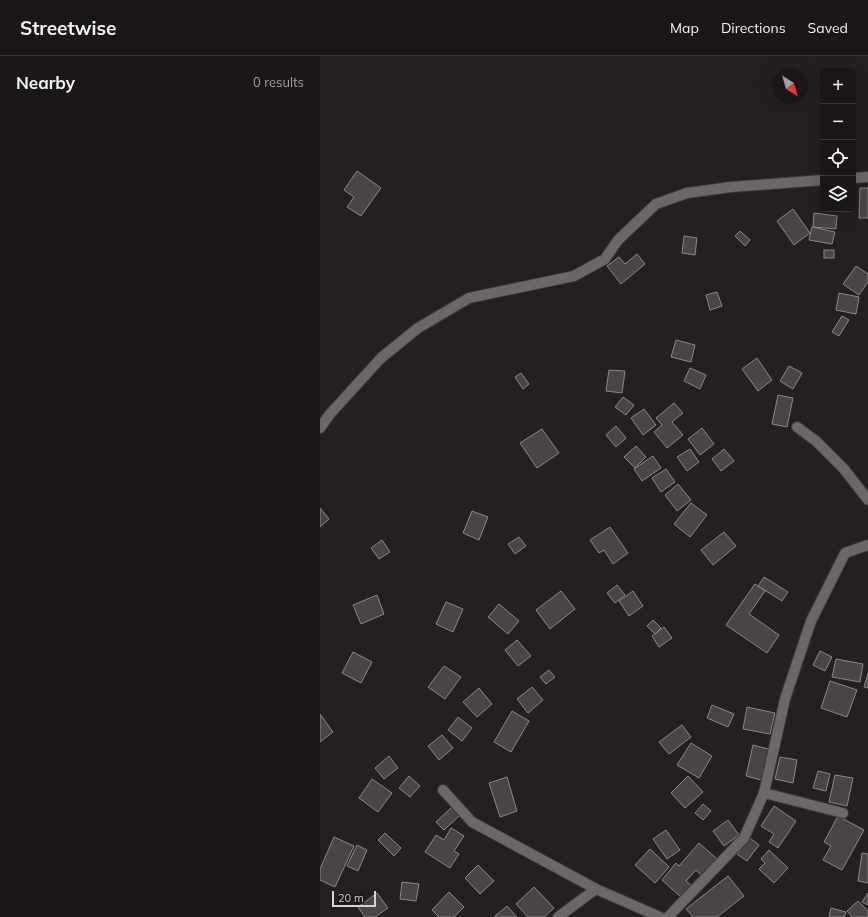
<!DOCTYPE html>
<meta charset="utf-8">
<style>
:root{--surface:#1b1719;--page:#282426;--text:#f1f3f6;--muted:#a09fa2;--line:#393638}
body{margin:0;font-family:Mulish,sans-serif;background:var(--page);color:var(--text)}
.controls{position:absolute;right:12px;top:12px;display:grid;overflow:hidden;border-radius:6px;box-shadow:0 4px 16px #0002}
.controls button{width:36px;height:36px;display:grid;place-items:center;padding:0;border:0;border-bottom:1px solid var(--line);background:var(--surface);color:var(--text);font:20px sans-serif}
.compass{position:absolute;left:452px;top:12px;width:36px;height:36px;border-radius:50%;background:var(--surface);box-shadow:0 4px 16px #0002;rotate:143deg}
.scale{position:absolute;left:12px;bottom:10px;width:44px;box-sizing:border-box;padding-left:4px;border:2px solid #d5d2d3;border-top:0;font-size:11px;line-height:14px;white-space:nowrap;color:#d5d2d3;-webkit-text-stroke:3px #1a1618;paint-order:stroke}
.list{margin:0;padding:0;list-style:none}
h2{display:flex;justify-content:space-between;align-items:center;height:52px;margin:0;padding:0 16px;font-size:17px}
h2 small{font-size:13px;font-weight:400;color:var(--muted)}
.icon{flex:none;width:22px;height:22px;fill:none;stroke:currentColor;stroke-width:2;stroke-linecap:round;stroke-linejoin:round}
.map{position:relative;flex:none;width:548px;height:861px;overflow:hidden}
header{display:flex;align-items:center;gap:24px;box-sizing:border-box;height:56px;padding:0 20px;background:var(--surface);border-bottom:1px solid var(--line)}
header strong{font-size:19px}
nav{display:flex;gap:22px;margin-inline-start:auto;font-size:14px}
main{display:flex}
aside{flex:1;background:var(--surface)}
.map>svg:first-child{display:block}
.building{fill:#494446;stroke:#8b8687}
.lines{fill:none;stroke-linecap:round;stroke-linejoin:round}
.minor-casing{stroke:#3d393a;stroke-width:12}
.minor{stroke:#6b6667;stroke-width:10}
</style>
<header>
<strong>Streetwise</strong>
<nav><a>Map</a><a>Directions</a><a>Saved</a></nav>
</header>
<main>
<aside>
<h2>Nearby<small>0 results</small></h2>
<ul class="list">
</ul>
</aside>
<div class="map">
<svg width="548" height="861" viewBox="0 0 548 861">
<rect width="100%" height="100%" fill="#241f21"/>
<g class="building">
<path d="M37,115l24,17 -20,28 -14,-9 7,-10 -10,-7z"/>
<path d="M540,132h8v30h-9z"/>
<path d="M473,153l17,24 -16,12 -17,-24z"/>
<path d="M494,157l23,3 -1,13 -23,-2z"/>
<path d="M492,171l23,5 -3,12 -23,-4z"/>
<path d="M420,175l10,9 -5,6 -10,-10z"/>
<path d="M364,180l13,2 -2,17 -13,-2z"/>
<rect x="504" y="194" width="10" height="8"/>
<path d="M317,198l8,10 -24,20 -14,-18 12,-9 6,7z"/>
<path d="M536,210l12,8v8l-9,13 -16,-11z"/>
<path d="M397,236l5,14 -12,4 -4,-15z"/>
<path d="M519,237l20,4 -3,17 -20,-4z"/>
<path d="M522,260l7,4 -10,16 -7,-4z"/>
<path d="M356,284l19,5 -4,17 -20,-5z"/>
<path d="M437,302l15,22 -14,11 -16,-22z"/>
<path d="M469,310l13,7 -9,16 -13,-8z"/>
<path d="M370,312l16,7 -6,14 -16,-8z"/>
<path d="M289,314l16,1 -3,22 -16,-2z"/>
<path d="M201,317l8,11 -6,5 -8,-12z"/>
<path d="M458,339l15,3 -6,29 -15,-3z"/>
<path d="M303,341l11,8 -8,10 -11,-8z"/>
<path d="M354,347l9,10 -11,9 11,13 -16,13 -13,-16 8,-7 -6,-7z"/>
<path d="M324,353l12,16 -13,10 -12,-17z"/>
<path d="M296,370l10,12 -10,9 -10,-12z"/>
<path d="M382,372l12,16 -14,11 -12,-16z"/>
<path d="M222,373l17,24 -22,15 -17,-25z"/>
<path d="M316,390l10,11 -11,11 -11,-11z"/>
<path d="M370,393l9,13 -12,9 -10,-14z"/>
<path d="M404,393l10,12 -13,10 -9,-12z"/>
<path d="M333,400l8,12 -19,13 -8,-12z"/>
<path d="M346,413l9,13 -14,10 -9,-14z"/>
<path d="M358,428l13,16 -14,11 -12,-16z"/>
<path d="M371,447l16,12 -17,22 -16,-13z"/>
<path d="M0,452l9,11 -9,8z"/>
<path d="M152,455l16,6 -9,23 -16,-7z"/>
<path d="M290,471l18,26 -15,11 -9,-14 -5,3 -9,-13z"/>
<path d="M404,476l12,14 -23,19 -12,-15z"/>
<path d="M199,481l7,9 -11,8 -7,-10z"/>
<path d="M62,484l8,12 -11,7 -8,-11z"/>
<path d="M444,521l24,15 -6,9 -24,-15z"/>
<path d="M435,528l10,7 -16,23 30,21 -12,18 -41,-28z"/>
<path d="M297,529l8,10 -10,8 -8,-10z"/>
<path d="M241,535l14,18 -25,20 -14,-19z"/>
<path d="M313,535l10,15 -14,10 -10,-15z"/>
<path d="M57,539l7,19 -23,10 -8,-19z"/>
<path d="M126,546l17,7 -10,23 -17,-8z"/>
<path d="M179,548l20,17 -11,13 -20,-17z"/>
<path d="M333,564l8,8 -6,6 -8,-8z"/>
<path d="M344,571l8,11 -13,9 -7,-11z"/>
<path d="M197,584l14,16 -13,10 -13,-16z"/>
<path d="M500,595l12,6 -7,14 -12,-6z"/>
<path d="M33,596l19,10 -11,21 -19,-10z"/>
<path d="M516,603l27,5 -3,18 -28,-5z"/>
<path d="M124,610l17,11 -16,22 -17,-12z"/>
<path d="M229,614l6,7 -9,7 -6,-7z"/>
<path d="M548,617v15l-4,-1z"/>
<path d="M510,625l27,9 -10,27 -26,-9z"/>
<path d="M212,631l11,13 -15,13 -11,-14z"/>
<path d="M159,632l13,16 -15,13 -14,-15z"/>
<path d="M392,649l22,9 -6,13 -21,-9z"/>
<path d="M427,651l28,6 -5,21 -27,-5z"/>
<path d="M192,655l17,10 -18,31 -17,-10z"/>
<path d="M0,658l13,18 -13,10z"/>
<path d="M138,661l14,11 -10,13 -14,-11z"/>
<path d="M362,669l9,12 -22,17 -10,-12z"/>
<path d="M122,679l11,13 -14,12 -11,-14z"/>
<path d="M371,687l21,13 -13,22 -22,-13z"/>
<path d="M433,689l19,5 -7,31 -19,-5z"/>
<path d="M69,700l9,12 -14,11 -9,-11z"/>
<path d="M460,701l17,3 -4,23 -18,-4z"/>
<path d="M498,715l12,3 -4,17 -13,-3z"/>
<path d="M515,719l18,3 -6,28 -18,-4z"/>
<path d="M89,720l11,10 -10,11 -11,-9z"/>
<path d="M368,720l15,16 -18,16 -14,-15z"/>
<path d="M187,721l10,34 -17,6 -11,-34z"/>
<path d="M52,723l20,14 -14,19 -19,-14z"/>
<path d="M383,748l8,7 -8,9 -8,-7z"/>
<path d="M454,750l22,15 -18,27 -9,-6 5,-8 -13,-8z"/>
<path d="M132,751l8,8 -16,15 -8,-8z"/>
<path d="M518,760l26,14 -22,40 -19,-10 8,-14 -7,-4z"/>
<path d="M408,764l11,15 -15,11 -11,-15z"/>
<path d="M131,772l13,8 -10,15 5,3 -9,14 -25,-16 11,-17 8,5z"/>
<path d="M346,774l14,20 -13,9 -14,-20z"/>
<path d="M65,777l16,15 -7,8 -16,-16z"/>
<path d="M14,781l20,9 -19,41 -15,-7v-11z"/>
<path d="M430,782l9,7 -12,16 -10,-7z"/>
<path d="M379,787l18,16 -15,17 -6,-6 -10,11 6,5 -10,12 -20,-18 14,-17 3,3z"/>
<path d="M37,789l10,5 -9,21 -11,-5z"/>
<path d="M330,793l19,18 -14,16 -20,-18z"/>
<path d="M449,794l19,18 -14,15 -15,-14 6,-6 -4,-4z"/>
<path d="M542,797l6,1v29l-10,-2z"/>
<path d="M158,809l16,16 -14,13 -15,-16z"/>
<path d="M408,820l16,20 -27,21h-24l-7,-8z"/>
<path d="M82,826l17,2 -3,17 -16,-2z"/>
<path d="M214,831l20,21 -10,9h-16l-12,-13z"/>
<path d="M129,836l15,15 -10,10h-15l-7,-7z"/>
<path d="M57,837l11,15 -13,9h-10l-7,-10z"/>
<path d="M548,837v12l-6,-3z"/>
<path d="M538,845l10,10v6h-16l-5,-6z"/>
<path d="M187,850l10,11h-21l-1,-1z"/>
<path d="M511,852l15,4 -2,5h-15z"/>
</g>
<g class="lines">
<defs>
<g id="minor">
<path d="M533,122l15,-1"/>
<path d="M477,371l19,14 28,28 24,31"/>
<path d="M0,372l10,-14 51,-56 37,-30 51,-30 105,-22 31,-17 13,-19 38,-36 31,-11 44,-6 92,-7"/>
<path d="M123,734l29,32 124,67 64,28"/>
<path d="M444,737l79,20"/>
<path d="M238,861l38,-28"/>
<path d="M348,861l76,-79 20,-45 21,-94 26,-78 34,-68 23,-8"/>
</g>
</defs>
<use href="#minor" class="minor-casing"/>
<use href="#minor" class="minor"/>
</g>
</svg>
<div class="controls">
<button>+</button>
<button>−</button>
<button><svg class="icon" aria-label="locate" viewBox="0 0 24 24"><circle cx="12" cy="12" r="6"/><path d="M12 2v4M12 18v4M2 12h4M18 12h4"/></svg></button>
<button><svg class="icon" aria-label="layers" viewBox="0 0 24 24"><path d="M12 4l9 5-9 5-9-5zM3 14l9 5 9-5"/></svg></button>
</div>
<svg class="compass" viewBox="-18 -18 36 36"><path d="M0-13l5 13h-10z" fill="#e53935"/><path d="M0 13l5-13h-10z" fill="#a09fa2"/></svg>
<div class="scale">20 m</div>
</div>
</main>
